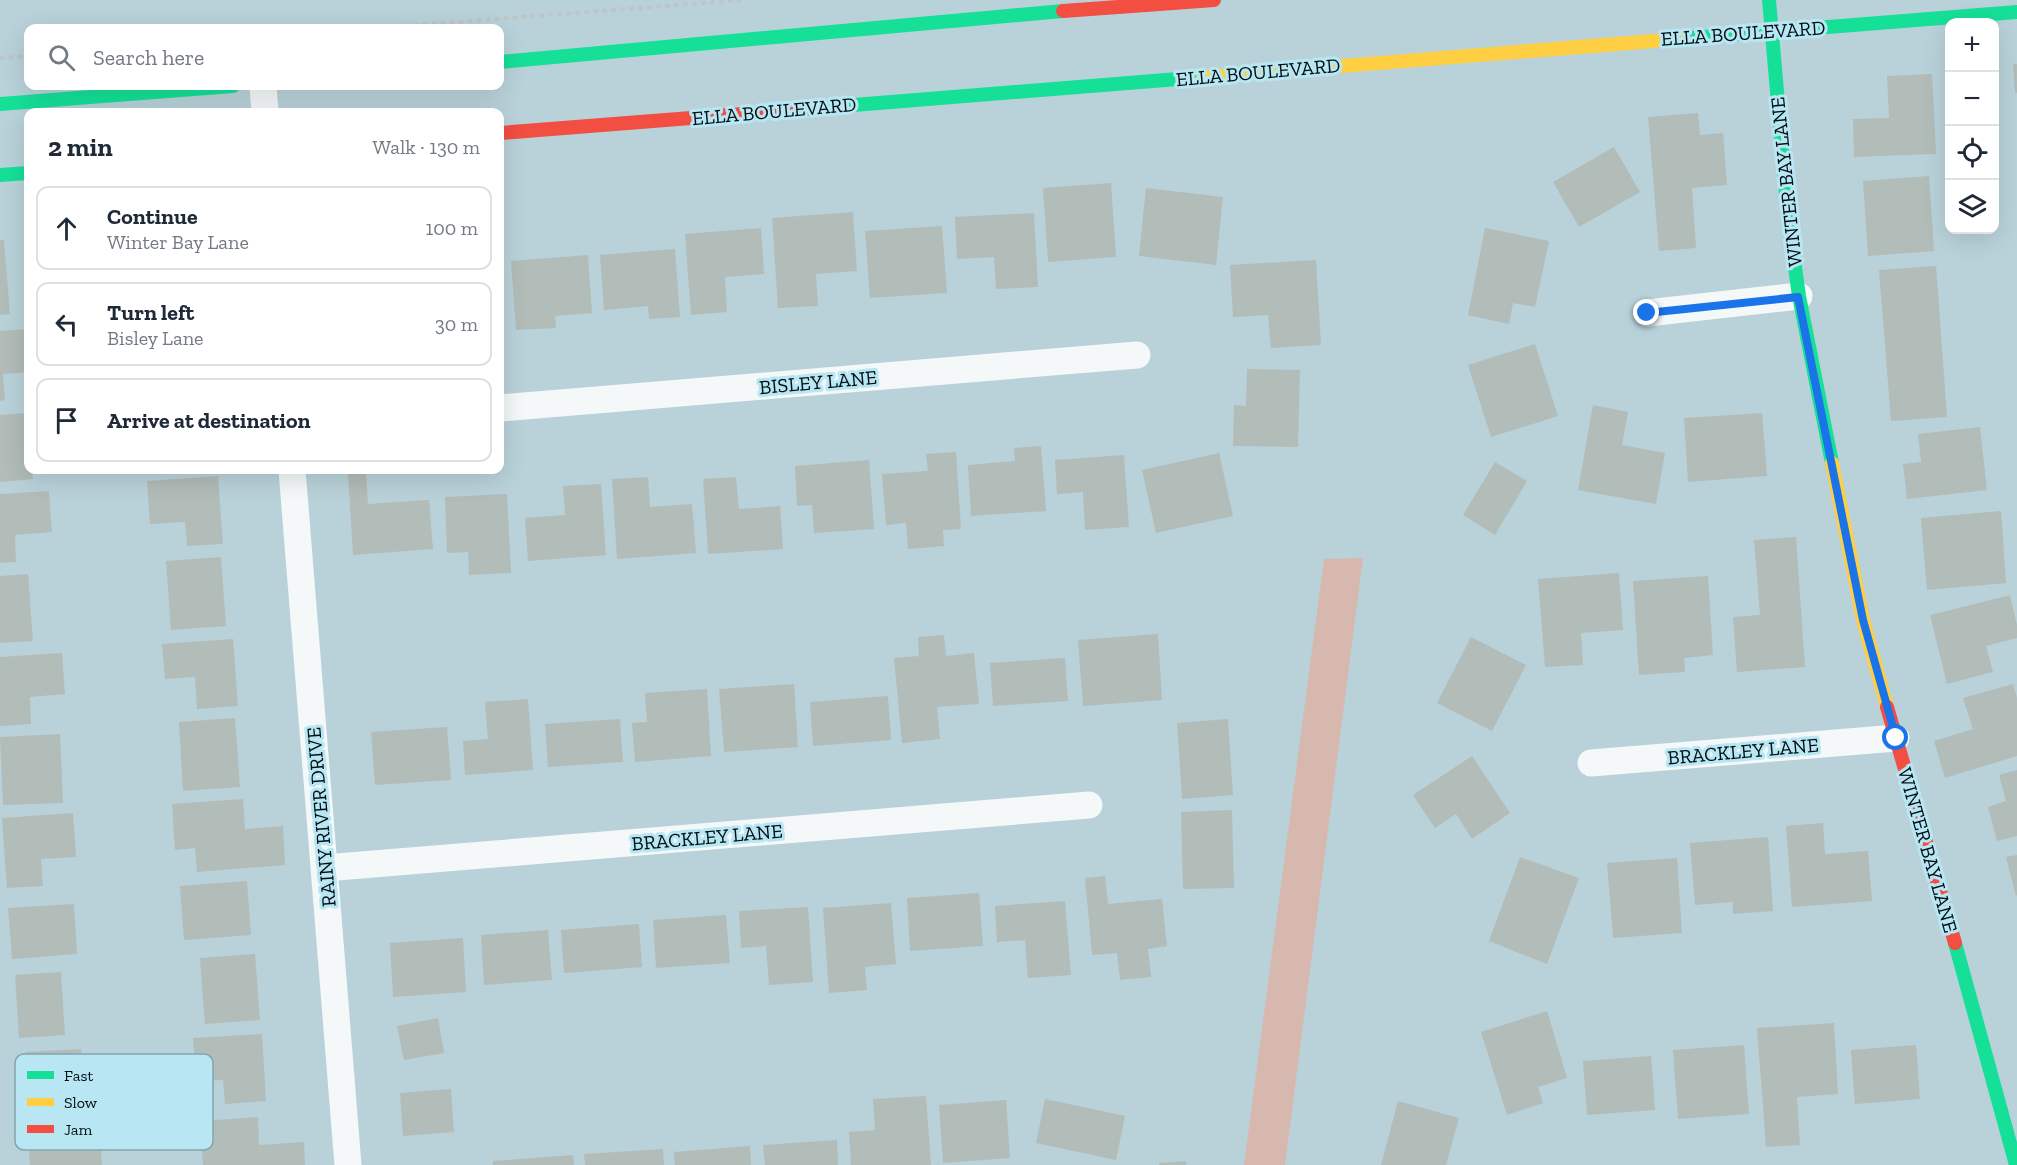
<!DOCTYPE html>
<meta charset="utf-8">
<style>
:root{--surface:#fff;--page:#f2f2f3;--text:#1f2937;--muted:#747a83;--line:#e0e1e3}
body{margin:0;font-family:"Zilla Slab",serif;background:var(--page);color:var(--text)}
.controls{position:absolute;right:18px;top:18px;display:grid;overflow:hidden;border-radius:12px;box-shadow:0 6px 24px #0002}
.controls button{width:54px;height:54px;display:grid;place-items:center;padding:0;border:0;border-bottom:2px solid var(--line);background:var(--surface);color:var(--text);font:30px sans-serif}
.stop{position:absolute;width:18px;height:18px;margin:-14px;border:4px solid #1a73e8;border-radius:50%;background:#fff}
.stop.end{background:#1a73e8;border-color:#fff;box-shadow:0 2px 6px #0008}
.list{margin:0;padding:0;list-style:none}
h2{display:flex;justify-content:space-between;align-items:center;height:78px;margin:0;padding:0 24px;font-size:26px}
h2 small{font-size:20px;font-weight:400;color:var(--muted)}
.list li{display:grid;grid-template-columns:39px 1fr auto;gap:18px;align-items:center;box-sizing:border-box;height:84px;margin:0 12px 12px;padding:0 12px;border:2px solid var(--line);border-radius:12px}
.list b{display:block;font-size:22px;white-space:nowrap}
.list p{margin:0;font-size:20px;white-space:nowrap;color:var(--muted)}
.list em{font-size:20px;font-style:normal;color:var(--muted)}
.icon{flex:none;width:33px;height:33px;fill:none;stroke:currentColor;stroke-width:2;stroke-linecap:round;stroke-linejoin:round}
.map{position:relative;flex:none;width:2017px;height:1165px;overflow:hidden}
.search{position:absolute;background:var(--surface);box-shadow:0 6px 24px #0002;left:24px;top:24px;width:480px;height:66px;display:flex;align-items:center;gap:15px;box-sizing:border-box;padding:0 21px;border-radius:12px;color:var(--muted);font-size:22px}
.panel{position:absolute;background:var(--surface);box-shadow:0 6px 24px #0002;left:24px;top:108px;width:480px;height:366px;border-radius:12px}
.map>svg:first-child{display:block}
.green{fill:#d7b8ae}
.building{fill:#b2bcb8}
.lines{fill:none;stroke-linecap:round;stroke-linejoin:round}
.path{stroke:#bec5c7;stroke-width:4;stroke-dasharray:4.5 4.5;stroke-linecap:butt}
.street{stroke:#f4f8f9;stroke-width:27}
.fast{stroke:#16e098;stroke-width:14}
.slow{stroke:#ffcf43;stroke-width:14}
.jam{stroke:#f24e42;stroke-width:14}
.route{stroke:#1a73e8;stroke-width:8}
.labels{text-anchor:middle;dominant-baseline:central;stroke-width:6;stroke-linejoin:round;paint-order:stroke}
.street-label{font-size:20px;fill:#010e13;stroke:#b9e6f3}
.key{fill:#b9e6f3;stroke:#82a5b0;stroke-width:1.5}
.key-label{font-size:16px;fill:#010e13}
</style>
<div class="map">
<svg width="2017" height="1165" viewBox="0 0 2017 1165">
<rect width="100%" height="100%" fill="#b9d2d9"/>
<path class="green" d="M1363,558l-78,607h-41l80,-606z"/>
<g class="building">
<path d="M2013,64h4v29h-2z"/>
<path d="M1932,74l4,80 -82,3 -1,-38 36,-1 -2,-42z"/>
<path d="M1698,113l2,22 23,-2 4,52 -35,3 4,60 -37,3 -11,-134z"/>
<path d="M1614,147l26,45 -61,35 -26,-45z"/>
<path d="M1929,176l5,75 -66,5 -5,-75z"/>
<path d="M1111,183l5,74 -68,5 -5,-74z"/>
<path d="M1146,188l77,9 -7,68 -77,-9z"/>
<path d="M853,212l4,59 -41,3 2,32 -40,2 -6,-90z"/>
<path d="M1034,213l4,74 -42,2 -2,-32 -37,2 -2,-42z"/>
<path d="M942,226l5,67 -77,5 -5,-67z"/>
<path d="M761,228l3,46 -39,3 2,35 -36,3 -6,-81z"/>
<path d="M1485,228l64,13 -14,66 -22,-4 -4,21 -41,-9z"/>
<path d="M0,240h4l6,74 -10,1z"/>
<path d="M675,249l5,68 -31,2 -1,-13 -44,4 -4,-55z"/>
<path d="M588,255l4,58 -37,3 1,12 -40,2 -5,-69z"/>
<path d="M1316,260l5,85 -50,3 -3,-33 -35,2 -3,-52z"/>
<path d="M1936,266l11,151 -56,4 -12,-151z"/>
<path d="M500,299h1l3,32h-4z"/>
<path d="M28,329v43l-25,2 2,26 -5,1v-70z"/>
<path d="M1535,344l23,72 -67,21 -23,-72z"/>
<path d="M1247,369l53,1 -2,77 -65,-1 1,-41 12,1z"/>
<path d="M1593,405l35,7 -6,33 43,8 -9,51 -78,-14z"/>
<path d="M28,413v57h4l1,9 -33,3v-67z"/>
<path d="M1762,413l5,63 -79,6 -4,-64z"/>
<path d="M1980,427l7,63 -80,9 -4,-35 18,-2 -3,-28z"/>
<path d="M1041,446l5,65 -75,5 -3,-51 47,-4 -1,-13z"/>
<path d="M956,452l5,77 -18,1 1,16 -36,3 -2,-26 -20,2 -4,-51 46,-3 -2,-17z"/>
<path d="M1219,453l14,63 -77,17 -14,-63z"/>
<path d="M1124,455l5,72 -44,3 -2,-38 -26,2 -2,-34z"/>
<path d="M869,460l5,69 -60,4 -2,-28 -15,1 -2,-40z"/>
<path d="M1495,462l32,19 -32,54 -32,-20z"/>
<path d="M366,473l2,31 61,-4 4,49 -80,6 -5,-81z"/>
<path d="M218,476l5,68 -36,2 -2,-24 -35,2 -3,-43z"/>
<path d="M648,477l2,30 42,-3 4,49 -79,6 -5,-80z"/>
<path d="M736,477l3,32 41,-3 3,43 -75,5 -5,-75z"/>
<path d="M601,484l5,71 -78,6 -3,-43 40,-3 -2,-29z"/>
<path d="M49,491l3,41 -37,3 1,27 -16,1v-69z"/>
<path d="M507,494l4,79 -42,2 -1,-23 -21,1 -2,-56z"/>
<path d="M2001,511l5,72 -79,7 -6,-72z"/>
<path d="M1796,537l9,130 -68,5 -4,-55 27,-2 -6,-75z"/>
<path d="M221,557l5,69 -55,4 -5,-69z"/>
<path d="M1619,573l4,57 -42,3 2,32 -38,2 -7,-88z"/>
<path d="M28,574l5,67 -33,2v-67z"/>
<path d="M1708,576l5,79 -29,3 1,14 -46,3 -6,-94z"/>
<path d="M2010,595l7,30v13l-31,8 7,26 -46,12 -17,-69z"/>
<path d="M1158,634l4,66 -79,6 -5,-66z"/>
<path d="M944,635l2,21 28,-3 5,51 -42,3 3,32 -38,4 -8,-85 25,-2 -1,-19z"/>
<path d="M1471,637l55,28 -34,66 -55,-28z"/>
<path d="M233,639l5,67 -41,3 -2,-32 -30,2 -3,-35z"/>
<path d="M62,653l3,41 -35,3 1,27 -31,2v-69z"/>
<path d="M1065,658l3,43 -75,5 -3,-43z"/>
<path d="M794,684l4,63 -74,5 -5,-63z"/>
<path d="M2013,684l4,14v58l-72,22 -11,-37 39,-12 -10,-31z"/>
<path d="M707,689l4,67 -76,6 -3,-39 15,-1 -2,-29z"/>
<path d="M888,696l3,44 -78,6 -3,-44z"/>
<path d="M528,699l5,71 -68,5 -2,-34 25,-2 -3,-37z"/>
<path d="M235,718l5,69 -57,4 -4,-69z"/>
<path d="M620,719l3,43 -75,5 -3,-43z"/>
<path d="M1228,719l5,76 -51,4 -5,-76z"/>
<path d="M447,727l4,53 -76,5 -4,-53z"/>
<path d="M60,734l3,69 -60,2 -3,-68z"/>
<path d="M1472,756l38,57 -38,26 -16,-25 -21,14 -22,-33z"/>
<path d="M2017,770v66l-20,5 -9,-34 18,-6 -7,-26z"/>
<path d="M243,799l2,30 38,-3 2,39 -88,7 -2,-24 -20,2 -3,-46z"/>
<path d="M1232,810l2,78 -51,1 -2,-77z"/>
<path d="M73,813l3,44 -35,2 2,27 -36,2 -5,-70z"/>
<path d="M1823,823l2,31 43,-3 4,50 -80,6 -6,-81z"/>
<path d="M1768,837l5,74 -40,3v-12l-38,3 -5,-62z"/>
<path d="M2017,855v40l-1,1 -10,-39z"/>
<path d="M1520,857l59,21 -32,86 -58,-23z"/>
<path d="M1677,858l5,75 -69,5 -6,-75z"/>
<path d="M1105,876l3,28 54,-5 5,47 -19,3 3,28 -31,3 -3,-27 -25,2 -7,-77z"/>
<path d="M247,881l4,54 -67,5 -4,-54z"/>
<path d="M979,893l4,53 -73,5 -3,-53z"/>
<path d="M1065,901l6,74 -43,3 -3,-38 -28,2 -2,-36z"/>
<path d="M891,903l5,61 -31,3 2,23 -38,3 -6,-85z"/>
<path d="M74,904l3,50 -65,5 -4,-51z"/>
<path d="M808,907l5,75 -44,3 -3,-39 -25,2 -2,-37z"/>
<path d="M726,915l4,48 -74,5 -3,-48z"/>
<path d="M639,924l3,43 -78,6 -3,-43z"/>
<path d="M548,930l4,50 -68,5 -3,-50z"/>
<path d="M463,938l3,54 -73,5 -3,-54z"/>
<path d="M255,954l5,66 -55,4 -5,-66z"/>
<path d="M61,972l4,63 -46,3 -4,-63z"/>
<path d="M1547,1011l20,67 -29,9 5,16 -36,12 -26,-83z"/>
<path d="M438,1018l6,35 -40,7 -7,-34z"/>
<path d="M1834,1023l4,71 -41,3 3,48 -34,2 -9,-119z"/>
<path d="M262,1034l4,67 -41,3 -2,-24 -27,1 -3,-43z"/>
<path d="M1744,1045l5,69 -71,5 -5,-69z"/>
<path d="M1916,1045l4,54 -65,5 -4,-54z"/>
<path d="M81,1049l4,69 -56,3 -4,-69z"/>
<path d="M1651,1056l4,54 -68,5 -4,-54z"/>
<path d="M451,1089l3,43 -51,4 -3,-43z"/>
<path d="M926,1096l5,69h-80l-2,-33 26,-2 -2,-31z"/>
<path d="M1045,1099l80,17 -9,44 -80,-17z"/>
<path d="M1006,1100l4,58 -67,5 -4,-58z"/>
<path d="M1398,1101l61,17 -13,47h-65z"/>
<path d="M258,1117l1,28 45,-3 1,23h-102l-3,-44z"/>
<path d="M100,1129l2,36h-72l-2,-31z"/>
<path d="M837,1140l1,25h-73l-2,-20z"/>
<path d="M750,1146l1,19h-76l-1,-13z"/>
<path d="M663,1149l1,16h-79l-1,-11z"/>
<path d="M573,1155l1,10h-81v-4z"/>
<path d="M1186,1161v4h-27v-2z"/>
</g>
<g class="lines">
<g class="path">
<path d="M378,28l364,-28"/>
<path d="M0,58l28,-2"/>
</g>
<g class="street">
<path d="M263,86l2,26"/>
<path d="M1647,313l152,-17"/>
<path d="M500,408l637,-53"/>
<path d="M292,470l56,695"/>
<path d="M1591,763l305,-25"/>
<path d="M325,868l764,-63"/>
</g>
<g class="fast">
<path d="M1769,0l19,217 11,79 33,167"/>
<path d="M1679,39l338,-27"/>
<path d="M500,62l563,-51"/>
<path d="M0,104l233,-18"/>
<path d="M804,109l399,-32"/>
<path d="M0,175l28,-2"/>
<path d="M1955,943l61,222"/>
</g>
<g class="slow">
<path d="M1203,77l476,-38"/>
<path d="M1832,463l31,157 24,87"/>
</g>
<g class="jam">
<path d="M1063,11l151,-11"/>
<path d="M500,133l304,-24"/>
<path d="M1887,707l68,236"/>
</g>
</g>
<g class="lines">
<path class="route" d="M1647,313l151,-16 65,323 33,118"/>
</g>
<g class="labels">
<g class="street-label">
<text transform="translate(1743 33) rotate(-4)">ELLA BOULEVARD</text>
<text transform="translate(1258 72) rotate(-5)">ELLA BOULEVARD</text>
<text transform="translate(774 111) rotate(-5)">ELLA BOULEVARD</text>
<text transform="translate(1786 182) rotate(-96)">WINTER BAY LANE</text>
<text transform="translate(818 382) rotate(-5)">BISLEY LANE</text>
<text transform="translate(1743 751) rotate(-5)">BRACKLEY LANE</text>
<text transform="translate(321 817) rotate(-95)">RAINY RIVER DRIVE</text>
<text transform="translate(707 837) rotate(-5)">BRACKLEY LANE</text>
<text transform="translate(1928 850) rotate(74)">WINTER BAY LANE</text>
</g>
</g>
<rect x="15" y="1054" width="198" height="96" rx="9" class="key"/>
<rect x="27" y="1071" width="27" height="8" fill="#16e098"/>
<rect x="27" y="1098" width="27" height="8" fill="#ffcf43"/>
<rect x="27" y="1125" width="27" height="8" fill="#f24e42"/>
<g class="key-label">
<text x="64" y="1081">Fast</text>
<text x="64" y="1108">Slow</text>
<text x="64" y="1135">Jam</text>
</g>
</svg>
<div class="controls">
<button>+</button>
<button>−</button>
<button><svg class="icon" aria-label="locate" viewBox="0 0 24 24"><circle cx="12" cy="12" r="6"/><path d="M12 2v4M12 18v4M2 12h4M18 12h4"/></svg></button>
<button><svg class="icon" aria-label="layers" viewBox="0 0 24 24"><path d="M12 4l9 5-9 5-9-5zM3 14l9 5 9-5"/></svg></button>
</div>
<div class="stop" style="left:1896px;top:738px"></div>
<div class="stop end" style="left:1647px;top:313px"></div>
<div class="search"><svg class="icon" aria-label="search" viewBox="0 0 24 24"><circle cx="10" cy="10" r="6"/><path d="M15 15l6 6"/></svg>Search here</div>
<section class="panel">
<h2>2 min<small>Walk · 130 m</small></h2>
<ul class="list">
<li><svg class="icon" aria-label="ahead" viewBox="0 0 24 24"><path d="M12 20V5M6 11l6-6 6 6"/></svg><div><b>Continue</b><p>Winter Bay Lane</p></div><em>100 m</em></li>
<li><svg class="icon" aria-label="left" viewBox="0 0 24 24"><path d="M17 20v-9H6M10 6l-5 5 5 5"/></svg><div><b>Turn left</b><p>Bisley Lane</p></div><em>30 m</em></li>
<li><svg class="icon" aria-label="arrive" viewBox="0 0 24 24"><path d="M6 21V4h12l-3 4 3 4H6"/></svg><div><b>Arrive at destination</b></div></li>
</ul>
</section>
</div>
